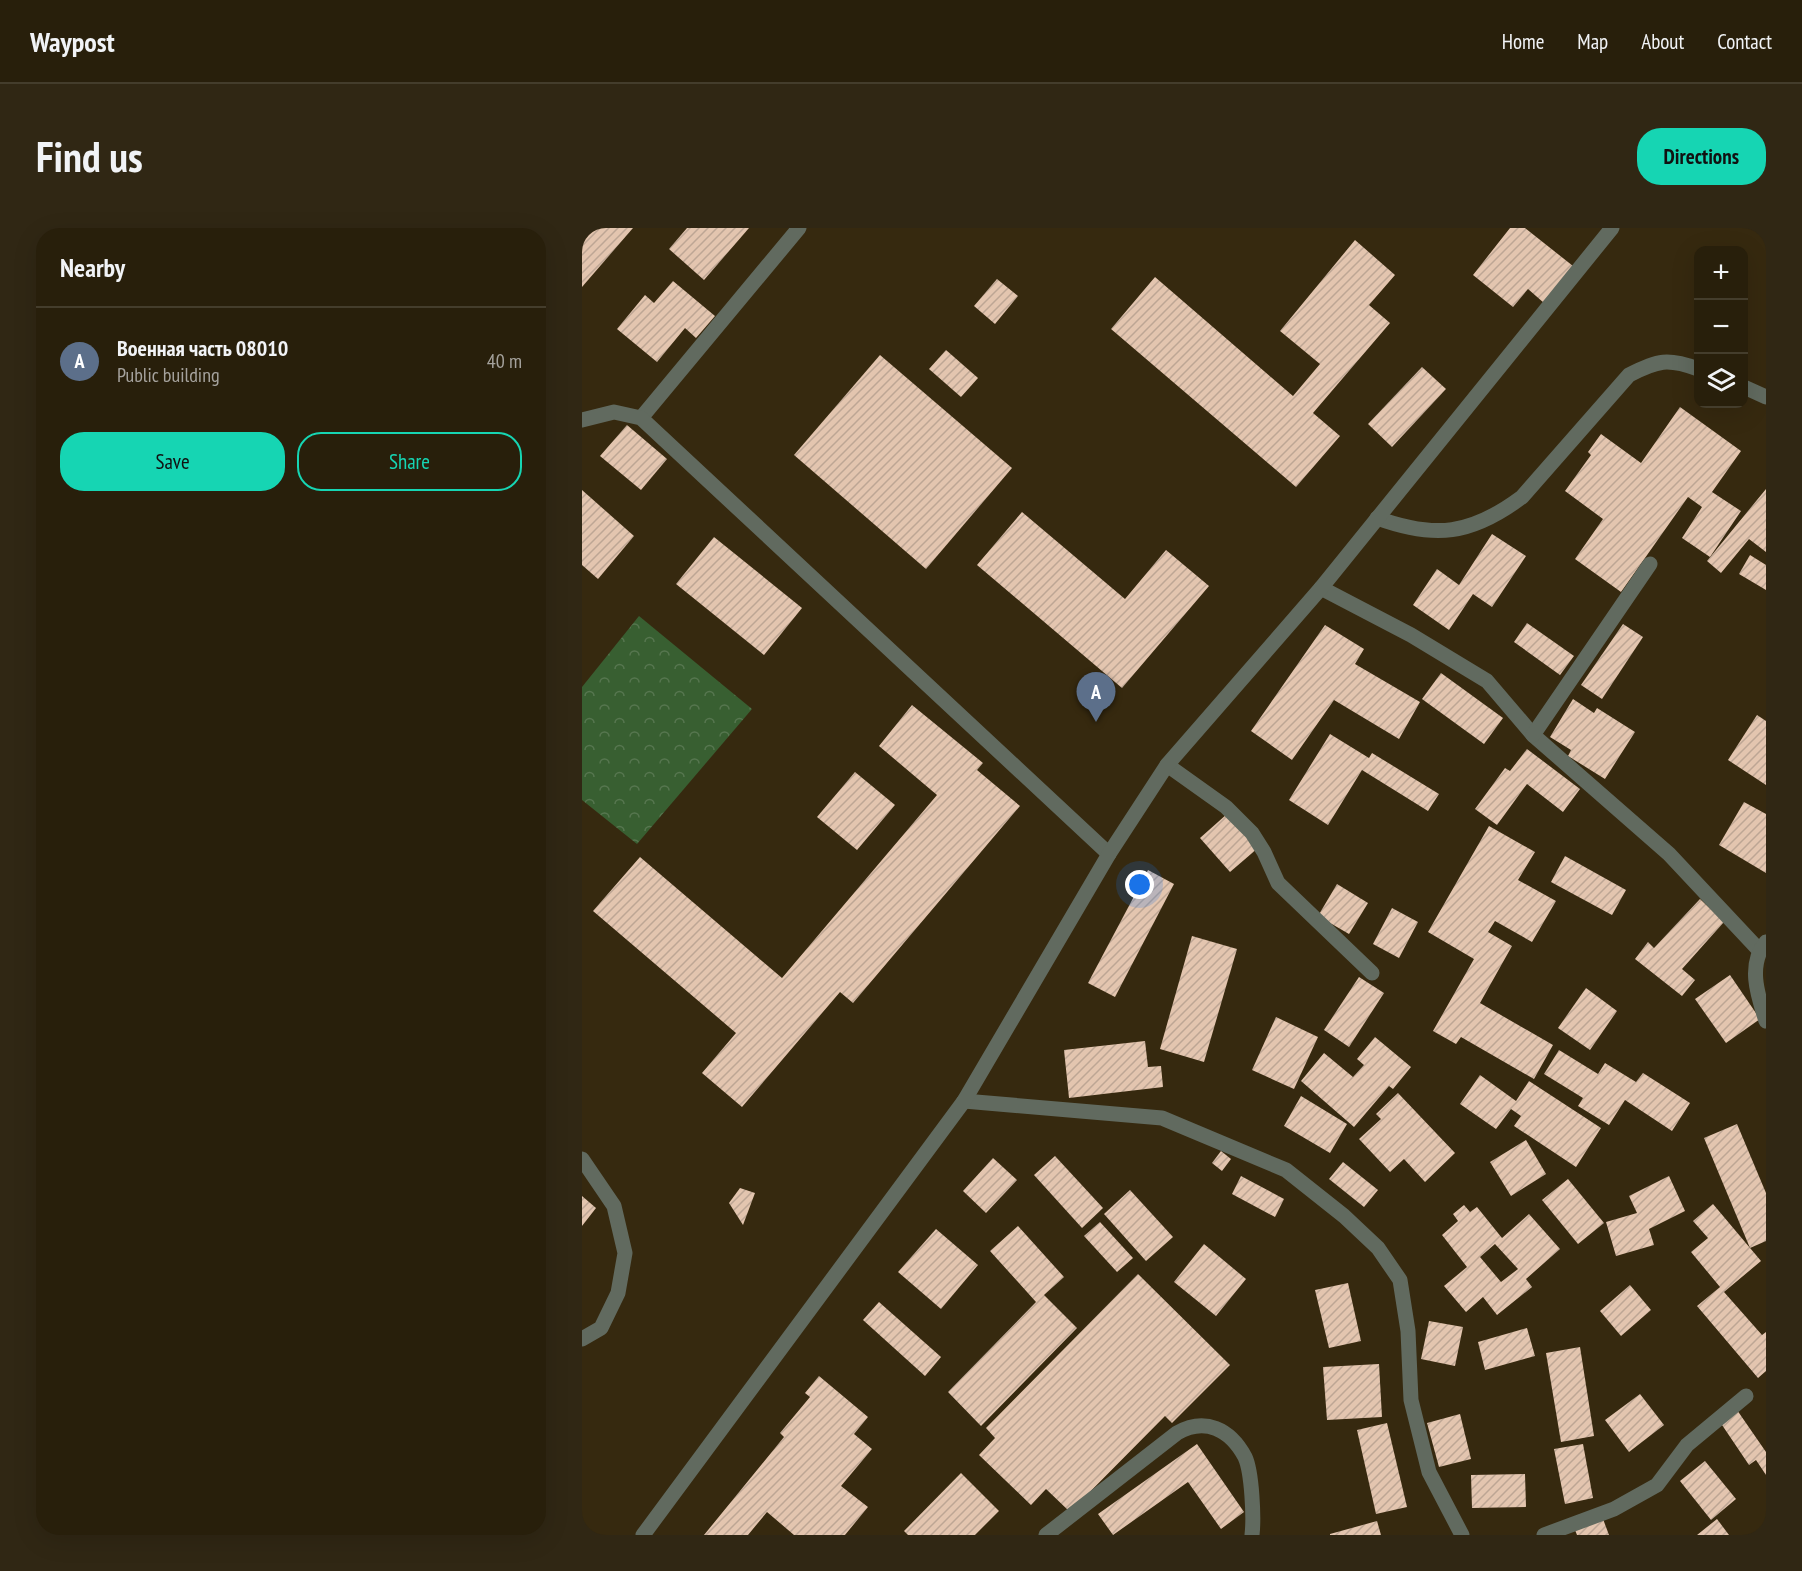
<!DOCTYPE html>
<meta charset="utf-8">
<style>
:root{--surface:#281f0b;--page:#302714;--text:#f1f3f6;--muted:#a5a29d;--line:#443d2c;--accent:#16d5b3}
body{margin:0;font-family:"PT Sans Narrow",sans-serif;background:var(--page);color:var(--text)}
.controls{position:absolute;right:18px;top:18px;display:grid;overflow:hidden;border-radius:12px;box-shadow:0 6px 24px #0002}
.controls button{width:54px;height:54px;display:grid;place-items:center;padding:0;border:0;border-bottom:2px solid var(--line);background:var(--surface);color:var(--text);font:30px sans-serif}
.you{position:absolute;left:558px;top:657px;width:21px;height:21px;margin:-15px;border:4px solid #fff;border-radius:50%;background:#1a73e8;box-shadow:0 0 0 9px #1a73e833}
.badge{display:grid;place-items:center;width:39px;height:39px;border-radius:50%;background:var(--accent);color:#fff;font-size:20px;font-weight:700}
.pin{position:absolute;translate:-50% -50px;filter:drop-shadow(0 2px 3px #0008)}
.pin::after{content:'';position:absolute;top:32px;width:21px;height:18px;background:inherit;clip-path:polygon(0 0,100% 0,50% 100%)}
.list{margin:0;padding:0;list-style:none}
h2{display:flex;justify-content:space-between;align-items:center;height:78px;margin:0;padding:0 24px;font-size:26px}
h2 small{font-size:20px;font-weight:400;color:var(--muted)}
.list li{display:grid;grid-template-columns:39px 1fr auto;gap:18px;align-items:center;box-sizing:border-box;height:108px;padding:0 24px;border-top:2px solid var(--line)}
.list b{display:block;font-size:22px;white-space:nowrap}
.list p{margin:0;font-size:20px;white-space:nowrap;color:var(--muted)}
.list em{font-size:20px;font-style:normal;color:var(--muted)}
.actions{display:flex;gap:12px;padding:18px 24px}
.actions a{flex:1;padding:14px 0;border:2px solid var(--accent);border-radius:24px;text-align:center;font-size:21px;color:var(--accent)}
.actions .main{background:var(--accent);color:#111}
.icon{flex:none;width:33px;height:33px;fill:none;stroke:currentColor;stroke-width:2;stroke-linecap:round;stroke-linejoin:round}
.map{position:relative;flex:none;width:1184px;height:1307px;overflow:hidden;border-radius:24px}
header{display:flex;align-items:center;gap:36px;box-sizing:border-box;height:84px;padding:0 30px;background:var(--surface);border-bottom:2px solid var(--line)}
header strong{font-size:28px}
nav{display:flex;gap:33px;margin-inline-start:auto;font-size:21px}
.intro{display:flex;align-items:center;justify-content:space-between;box-sizing:border-box;height:144px;padding:0 36px}
h1{margin:0;font-size:42px}
.button{padding:15px 27px;border-radius:24px;background:var(--accent);color:#111;font-size:21px;font-weight:700}
main{display:flex;gap:36px;padding:0 36px}
aside{flex:1;background:var(--surface);border-radius:24px;box-shadow:0 6px 24px #0002}
.map>svg:first-child{display:block}
.forest{fill:url(#forest-crowns)}
.building{fill:url(#building-hatch);fill-rule:evenodd}
.lines{fill:none;stroke-linecap:round;stroke-linejoin:round}
.minor{stroke:#616a5f;stroke-width:15}
</style>
<header>
<strong>Waypost</strong>
<nav><a>Home</a><a>Map</a><a>About</a><a>Contact</a></nav>
</header>
<div class="intro"><h1>Find us</h1><a class="button">Directions</a></div>
<main>
<aside>
<h2>Nearby<small></small></h2>
<ul class="list">
<li><span class="badge" style="background:#5c6f8a">A</span><div><b>Военная часть 08010</b><p>Public building</p></div><em>40 m</em></li>
</ul>
<div class="actions"><a class="main">Save</a><a>Share</a></div>
</aside>
<div class="map">
<svg width="1184" height="1307" viewBox="0 0 1184 1307">
<defs>
<pattern id="forest-crowns" width="20" height="18" patternUnits="userSpaceOnUse" patternTransform="scale(1.5)"><rect width="20" height="18" fill="#385f31"/><path d="M2 6a3 3 0 1 1 6 0M12 15a3 3 0 1 1 6 0" fill="none" stroke="#56764f"/></pattern>
<pattern id="building-hatch" width="6" height="6" patternUnits="userSpaceOnUse" patternTransform="scale(1.5)"><rect width="6" height="6" fill="#e3c5af"/><path d="M-1 1l2-2M0 6l6-6M5 7l2-2" fill="none" stroke="#bda694"/></pattern>
</defs>
<rect width="100%" height="100%" fill="#36290f"/>
<path class="forest" d="M57,388l113,93 -115,135 -55,-44v-113z"/>
<g class="building">
<path d="M0,0h51l-51,59z"/>
<path d="M105,0h62l-45,52 -35,-31z"/>
<path d="M928,0h15l48,38 -29,37 -16,-14 -15,18 -40,-32z"/>
<path d="M773,12l40,35 -26,30 21,18 -77,90 27,23 -44,51 -185,-158 44,-52 138,119 27,-32 -40,-33z"/>
<path d="M415,51l21,17 -23,28 -21,-18z"/>
<path d="M91,53l42,35 -19,22 -11,-10 -28,34 -40,-33 28,-34 9,8z"/>
<path d="M364,122l32,28 -17,19 -32,-28z"/>
<path d="M298,127l132,113 -86,101 -132,-114z"/>
<path d="M840,139l24,22 -54,58 -24,-23z"/>
<path d="M1098,179l61,44 -29,41 29,19 -31,46 -28,-19 20,-31 -14,-10 -67,95 -46,-33 28,-40 -38,-28 26,-36 -3,-3 13,-18 40,29z"/>
<path d="M45,197l40,34 -26,31 -41,-34z"/>
<path d="M1184,261v63l-17,-13 -28,34 -14,-12z"/>
<path d="M0,262l52,46 -36,43 -16,-14z"/>
<path d="M440,284l103,87 41,-49 43,36 -87,102 -145,-123z"/>
<path d="M910,306l34,22 -34,51 -19,-13 -24,36 -36,-25 24,-36 22,16z"/>
<path d="M132,309l88,71 -38,47 -88,-71z"/>
<path d="M1168,327l16,10v25l-27,-16z"/>
<path d="M945,395l47,33 -14,19 -46,-33z"/>
<path d="M1041,396l20,13 -41,62 -21,-14z"/>
<path d="M743,397l39,24 -9,15 65,38 -21,37 -65,-39 -42,60 -41,-29z"/>
<path d="M859,445l62,45 -19,26 -62,-45z"/>
<path d="M991,471l21,14 3,-5 38,24 -30,47 -37,-23 3,-6 -21,-13z"/>
<path d="M330,477l71,58 -6,7 43,36 -167,197 -13,-11 -98,115 -40,-34 34,-40 -143,-122 47,-54 142,121 155,-183 -58,-49z"/>
<path d="M1175,487l9,6v64l-38,-25z"/>
<path d="M748,506l39,24 3,-5 67,41 -11,17 -66,-41 -34,55 -39,-25z"/>
<path d="M945,521l53,40 -17,23 -36,-28 -30,41 -22,-16 30,-41 5,3z"/>
<path d="M273,544l40,33 -38,45 -40,-33z"/>
<path d="M1162,574l22,12v59l-47,-28z"/>
<path d="M645,586l31,34 -28,24 -30,-34z"/>
<path d="M907,598l46,26 -17,28 38,21 -24,41 -37,-21 -7,11 24,14 -32,57 73,42 -19,34 -73,-42 -5,7 -23,-13 41,-72 -46,-27z"/>
<path d="M983,628l61,34 -14,25 -61,-33z"/>
<path d="M566,642l26,14 -59,113 -27,-14z"/>
<path d="M755,656l31,19 -19,31 -31,-18z"/>
<path d="M1118,671l24,23 -42,47 13,11 -13,16 -47,-37 13,-17 6,6z"/>
<path d="M810,680l26,14 -19,36 -26,-14z"/>
<path d="M610,708l45,13 -33,113 -44,-13z"/>
<path d="M1148,747l30,44 -34,24 -31,-44z"/>
<path d="M777,749l25,16 -35,54 -25,-17z"/>
<path d="M1004,760l31,23 -27,39 -32,-22z"/>
<path d="M694,789l42,20 -24,52 -42,-19z"/>
<path d="M793,809l36,30 -18,22 -4,-3 -35,41 -53,-46 23,-28 29,24 11,-12 -7,-6z"/>
<path d="M563,813l3,26 13,-1 2,21 -94,11 -5,-48z"/>
<path d="M977,822l39,24 7,-11 31,19 7,-9 47,30 -18,28 -47,-31 -16,25 -31,-19 5,-8 -39,-24z"/>
<path d="M898,847l36,26 13,-20 72,47 -25,39 -62,-41 7,-10 -10,-7 -15,20 -36,-25z"/>
<path d="M816,865l57,60 -30,29 -21,-23 -14,13 -31,-33 22,-20 -5,-5z"/>
<path d="M719,868l46,28 -17,29 -46,-27z"/>
<path d="M1155,896l29,69v48l-16,7 -46,-110z"/>
<path d="M944,912l20,34 -35,22 -21,-34z"/>
<path d="M639,923l10,8 -9,12 -10,-8z"/>
<path d="M473,928l48,52 -21,20 -48,-53z"/>
<path d="M411,930l24,22 -31,33 -23,-22z"/>
<path d="M761,934l35,28 -14,17 -35,-28z"/>
<path d="M659,948l43,23 -9,18 -43,-23z"/>
<path d="M1087,948l16,35 -36,18 5,16 -38,11 -10,-34 31,-9 -8,-17z"/>
<path d="M986,951l36,44 -26,21 -36,-44z"/>
<path d="M158,960l15,5 -12,32 -14,-22z"/>
<path d="M548,962l43,47 -27,24 -42,-47z"/>
<path d="M0,968l14,12 -14,18z"/>
<path d="M1131,976l48,57 -37,31 38,43 4,-3v39l-8,7 -61,-72 23,-19 -29,-35 17,-14 -15,-17z"/>
<path d="M882,977l6,7 7,-5 25,31 27,-24 31,35 -34,30 6,8 -35,28 -14,-18 -17,15 -22,-26 23,-19 -25,-32 16,-14 -5,-7zM913,1016l23,25 -17,13 -21,-25z"/>
<path d="M518,994l33,36 -16,14 -33,-36z"/>
<path d="M436,998l46,51 -20,18 33,33 -96,98 -33,-34 88,-90 -46,-51z"/>
<path d="M354,1001l42,36 -37,44 -43,-37z"/>
<path d="M622,1016l42,35 -30,37 -42,-34z"/>
<path d="M556,1046l92,91 -58,58 -7,-7 -95,96 -24,-23 -15,16 -52,-50 16,-17 -9,-10z"/>
<path d="M766,1055l13,58 -32,7 -14,-58z"/>
<path d="M1048,1057l21,25 -30,26 -21,-25z"/>
<path d="M297,1074l62,55 -16,19 -62,-56z"/>
<path d="M847,1093l34,6 -8,39 -34,-7z"/>
<path d="M945,1100l8,28 -50,14 -7,-28z"/>
<path d="M998,1119l14,89 -33,6 -15,-89z"/>
<path d="M797,1136l3,53 -55,3 -4,-53z"/>
<path d="M237,1148l49,41 -14,17 18,15 -31,37 27,21 -23,28h-51l-27,-23 -19,23h-44l80,-98 -4,-4 30,-36 -5,-4z"/>
<path d="M1058,1166l24,31 -35,27 -24,-32z"/>
<path d="M1155,1182l29,42v23l-10,-15 -7,5 -29,-43z"/>
<path d="M878,1186l11,45 -32,8 -12,-44z"/>
<path d="M805,1195l20,84 -31,7 -19,-84z"/>
<path d="M615,1216l47,68 -23,17 -33,-47 -75,53 -15,-21z"/>
<path d="M1001,1216l10,54 -28,6 -11,-55z"/>
<path d="M1123,1233l31,38 -25,21 -31,-39z"/>
<path d="M379,1245l38,38 -24,24h-67l-4,-4z"/>
<path d="M943,1246l1,33 -54,1 -1,-33z"/>
<path d="M1021,1291l6,16h-32l-2,-5z"/>
<path d="M1135,1291l12,16h-32z"/>
<path d="M795,1293l4,14h-51v-1z"/>
</g>
<g class="lines">
<g class="minor">
<path d="M1162,159l22,10"/>
<path d="M59,190l158,-190"/>
<path d="M0,192l32,-8 27,6 468,436"/>
<path d="M795,290c58,21 94,17 145,-21l107,-122c29,-15 39,-17 69,-6"/>
<path d="M739,360l90,47 76,46 46,54 136,119 90,96"/>
<path d="M951,507l117,-171"/>
<path d="M585,537l59,42 26,26 12,19 14,31 94,90"/>
<path d="M1184,714c-19,23 -8,54 0,79"/>
<path d="M382,873l198,17 124,52 58,46 34,32 22,32 8,51 3,69 18,72 33,63"/>
<path d="M0,931l32,47 11,47 -7,40 -17,35 -19,11"/>
<path d="M61,1307l321,-434 145,-247 58,-89 154,-177 291,-360"/>
<path d="M464,1307l131,-102c28,-16 53,-4 68,24 7,15 9,61 7,78"/>
<path d="M962,1307l70,-26 43,-24 30,-40 59,-49"/>
</g>
</g>
</svg>
<div class="controls">
<button>+</button>
<button>−</button>
<button><svg class="icon" aria-label="layers" viewBox="0 0 24 24"><path d="M12 4l9 5-9 5-9-5zM3 14l9 5 9-5"/></svg></button>
</div>
<div class="you"></div>
<div class="pin badge" style="left:514px;top:494px;background:#5c6f8a">A</div>
</div>
</main>
